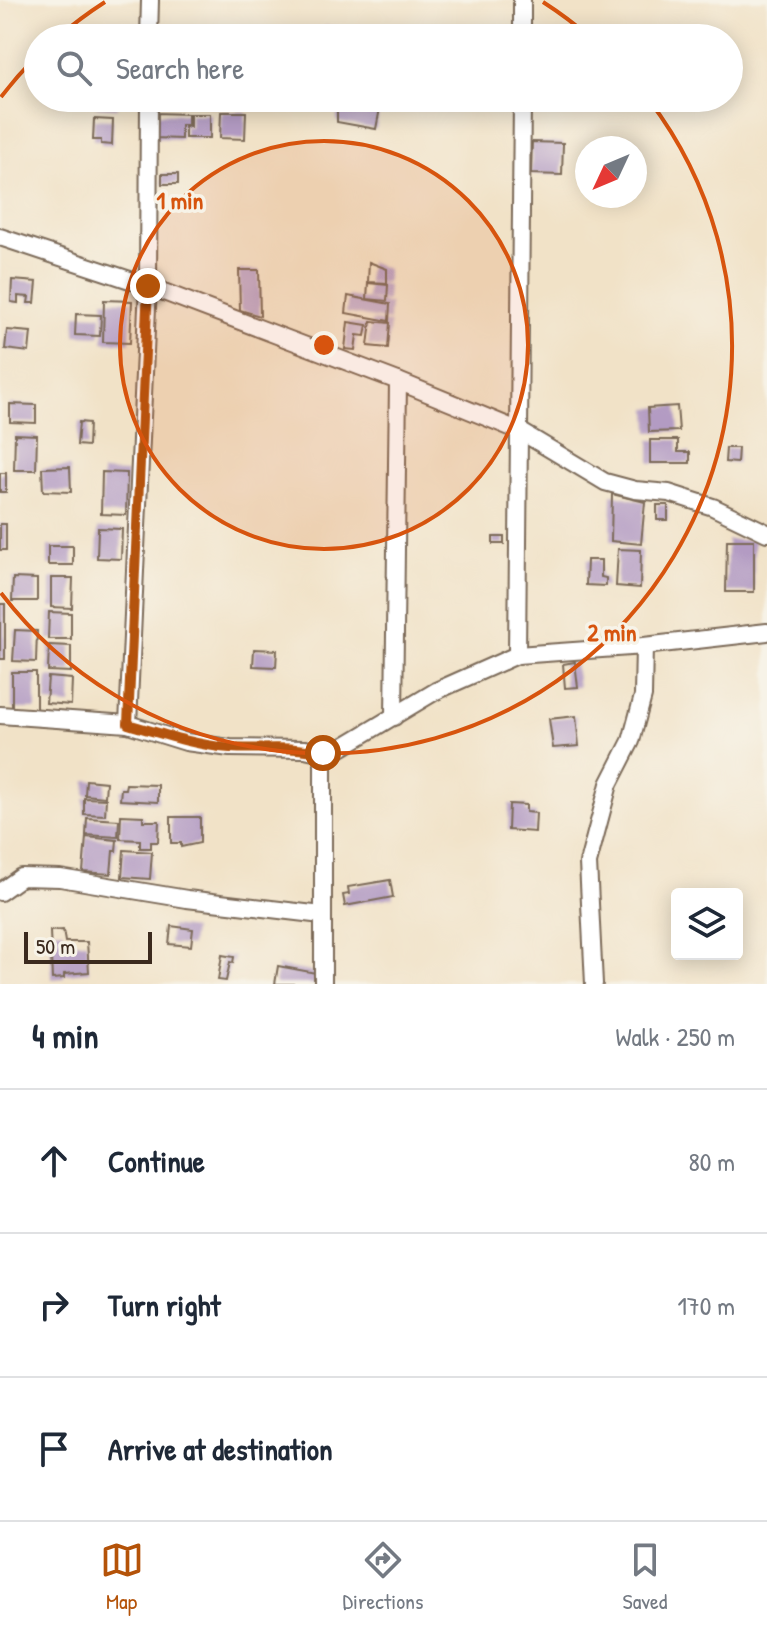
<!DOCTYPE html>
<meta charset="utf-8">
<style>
:root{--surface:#fff;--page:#f2f2f3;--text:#1f2937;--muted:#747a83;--line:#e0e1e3;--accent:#b45309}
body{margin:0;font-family:"Patrick Hand",sans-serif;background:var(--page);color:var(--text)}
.controls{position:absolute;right:24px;bottom:24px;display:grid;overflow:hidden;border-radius:8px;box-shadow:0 4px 20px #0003}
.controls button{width:72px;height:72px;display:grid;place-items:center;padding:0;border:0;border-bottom:2px solid var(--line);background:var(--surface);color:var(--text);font:40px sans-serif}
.compass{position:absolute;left:575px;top:136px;width:72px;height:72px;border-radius:50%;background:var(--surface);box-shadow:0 4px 20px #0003;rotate:226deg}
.scale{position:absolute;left:24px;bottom:20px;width:128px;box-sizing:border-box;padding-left:8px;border:4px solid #3b2a1e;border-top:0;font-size:22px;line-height:28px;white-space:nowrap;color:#3b2a1e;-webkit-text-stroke:6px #f7f3e8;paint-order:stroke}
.stop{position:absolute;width:24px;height:24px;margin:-18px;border:6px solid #b45309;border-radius:50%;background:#fff}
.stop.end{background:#b45309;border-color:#fff;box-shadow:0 2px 8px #0008}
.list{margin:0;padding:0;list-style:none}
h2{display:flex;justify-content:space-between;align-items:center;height:104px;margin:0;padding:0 32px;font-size:34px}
h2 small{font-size:26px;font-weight:400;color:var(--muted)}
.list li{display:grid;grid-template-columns:52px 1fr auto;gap:24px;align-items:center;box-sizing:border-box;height:144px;padding:0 32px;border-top:2px solid var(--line)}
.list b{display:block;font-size:30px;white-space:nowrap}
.list em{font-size:26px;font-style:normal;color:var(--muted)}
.icon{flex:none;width:44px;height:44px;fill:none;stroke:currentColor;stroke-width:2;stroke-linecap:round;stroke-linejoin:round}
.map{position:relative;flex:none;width:767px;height:984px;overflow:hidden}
.search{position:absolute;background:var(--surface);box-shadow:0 4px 20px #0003;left:24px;right:24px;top:24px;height:88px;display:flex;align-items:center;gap:20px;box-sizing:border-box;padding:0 28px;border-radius:44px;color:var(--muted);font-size:30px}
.sheet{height:536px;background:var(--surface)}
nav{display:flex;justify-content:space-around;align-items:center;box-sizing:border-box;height:112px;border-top:2px solid var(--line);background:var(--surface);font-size:22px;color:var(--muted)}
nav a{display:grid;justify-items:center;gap:4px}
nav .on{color:var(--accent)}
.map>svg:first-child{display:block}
.building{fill:#b39bc3}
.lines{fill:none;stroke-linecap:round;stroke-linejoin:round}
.minor-casing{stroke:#7b6a59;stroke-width:20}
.minor{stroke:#fff;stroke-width:16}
.route{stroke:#b45309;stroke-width:10}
.ring{fill:none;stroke:#d7540e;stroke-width:4}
.centre{fill:#d7540e;stroke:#f7f3e8;stroke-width:4}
.ring-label{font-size:24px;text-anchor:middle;font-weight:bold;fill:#d7540e;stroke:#f7f3e8;stroke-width:7;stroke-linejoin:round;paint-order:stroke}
</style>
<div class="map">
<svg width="767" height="984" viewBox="0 0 767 984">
<rect width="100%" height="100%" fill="#f7f3e8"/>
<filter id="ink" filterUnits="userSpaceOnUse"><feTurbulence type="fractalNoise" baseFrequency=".0125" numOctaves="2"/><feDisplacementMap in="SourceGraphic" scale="16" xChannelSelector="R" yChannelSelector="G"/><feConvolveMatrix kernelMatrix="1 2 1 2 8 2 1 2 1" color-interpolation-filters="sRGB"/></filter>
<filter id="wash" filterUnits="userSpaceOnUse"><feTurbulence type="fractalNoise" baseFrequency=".006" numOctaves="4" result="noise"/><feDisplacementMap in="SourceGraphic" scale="32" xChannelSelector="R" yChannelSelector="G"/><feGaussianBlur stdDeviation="1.8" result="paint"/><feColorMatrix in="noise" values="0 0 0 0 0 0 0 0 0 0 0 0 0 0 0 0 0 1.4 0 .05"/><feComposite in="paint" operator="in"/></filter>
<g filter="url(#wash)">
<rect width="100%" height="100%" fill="#f1e2c7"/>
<g id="blocks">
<g class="building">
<path d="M325,26l16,1v11h-17z"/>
<path d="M97,98h33v4h-13v6l-21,-1z"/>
<path d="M337,98h45l-6,31 -39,-7z"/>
<path d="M221,112h25l-1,27 -25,-1z"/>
<path d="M155,113l33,1v11h-7v14l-26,-1z"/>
<path d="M190,114h20v24h-25v-12l5,1z"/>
<path d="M94,119l19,1 -1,25 -11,-1v-4h-8z"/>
<path d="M532,142l31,1 -1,32 -31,-1z"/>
<rect x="162" y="174" width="16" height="10"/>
<path d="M369,262l18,7v14l-19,-1z"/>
<path d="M239,270h20l1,46 -20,-6z"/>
<path d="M12,280l25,2 -2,21h-7l1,-6 -11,-1v7l-7,-1z"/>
<path d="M368,283l20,2 -1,16 -20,-2z"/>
<path d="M348,296l42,8 -1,17 -43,-8z"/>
<path d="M104,300l28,1 -2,42 -27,-1z"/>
<path d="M76,314l25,1 -1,21 -25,-1z"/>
<path d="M371,321l19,2 -2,25 -20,-2z"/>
<path d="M348,322l19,3 -2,11 -8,-1 -2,15 -10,-1z"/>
<path d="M7,330l24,2 -2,20 -24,-3z"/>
<path d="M10,404l26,1v18l-26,-1z"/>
<path d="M677,406l2,25 -30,1 -1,-24z"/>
<path d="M79,422l10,1 -1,23 -11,-1z"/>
<path d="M15,434l22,1 -1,35h-22z"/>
<path d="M650,440h28v12h12v11h-40z"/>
<path d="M726,448h12l-1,15 -12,-1z"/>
<path d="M70,467l1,25 -28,-1 -1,-23z"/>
<path d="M102,472l25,1 -1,42 -25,-1z"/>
<rect x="0" y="473" width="6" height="19"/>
<path d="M612,494l33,8 -4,42 -30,-3z"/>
<rect x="657" y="505" width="11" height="15"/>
<rect x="0" y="524" width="6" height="26"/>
<path d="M98,528l24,1 -1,30 -24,-1z"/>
<rect x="493" y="537" width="11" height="7"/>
<path d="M727,540h27v52h-28z"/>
<rect x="48" y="546" width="25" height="19"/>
<path d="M618,549l23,1 -1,38 -24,-2z"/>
<path d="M587,560h14v17l5,1v8l-20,-1z"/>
<path d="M13,578l24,1v22h-25z"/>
<path d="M51,578h22l-1,30 -21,-1z"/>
<rect x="0" y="604" width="5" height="55"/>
<path d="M49,612l22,1v26h-23z"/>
<path d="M15,630l22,1 -1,31 -23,-1z"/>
<path d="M49,645l22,1v26l-23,-1z"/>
<path d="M254,649l23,1 -1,17 -23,-1z"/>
<path d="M575,662l3,25 -13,1 -2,-24z"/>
<rect x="12" y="672" width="24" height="37"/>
<path d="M48,677l24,2 -1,26 -25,-2z"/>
<path d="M576,716l3,30 -26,2 -4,-29z"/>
<path d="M86,780l20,2 -1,15 -20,-2z"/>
<path d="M126,784l32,1v17l-38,-2 1,-11h4z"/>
<path d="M84,798l22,1 -1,16 -21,-1z"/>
<path d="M509,804l17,1v7l10,1 -1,19 -27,-2z"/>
<path d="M121,815l22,1v5h16l-1,21h-7v6h-11v-8l-20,-1z"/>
<path d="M171,817h29v26l-19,4v-4h-10z"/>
<path d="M87,818l32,2 -1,17 -32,-2z"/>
<path d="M86,837l31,3 -1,11h-3l-2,23 -28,-2z"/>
<path d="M124,850l28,2 -2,27 -28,-2z"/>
<path d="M390,880l3,17 -48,9 -2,-11 6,-1 -1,-7z"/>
<path d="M171,926l22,3 -2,17 -22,-2z"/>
<path d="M63,930l2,12h22l2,30 -25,2v4l-12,1 -2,-48z"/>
<path d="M222,955l12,2 -1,6 -3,-1 -4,19 -8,-1z"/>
<path d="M278,966l38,7 -2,11h-39z"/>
</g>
</g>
</g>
<g filter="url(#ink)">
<use href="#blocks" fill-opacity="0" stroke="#7b6a59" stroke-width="2"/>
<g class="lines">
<defs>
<g id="minor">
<path d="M149,38l1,-38"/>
<path d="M522,38v-38"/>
<path d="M0,237l148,49 250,95 122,50 85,51 30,8 34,3 44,14 54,26"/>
<path d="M517,655l5,-557"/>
<path d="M0,715l128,9 58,18 44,6 75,1 18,4 16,-4 97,-58 81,-36 127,-9 123,-14"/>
<path d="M394,717l4,-336"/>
<path d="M128,724l20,-438 1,-188"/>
<path d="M323,753v231"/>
<path d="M0,892l21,-15 39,1 127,21 135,16"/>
<path d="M594,984l-6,-121 21,-79 22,-43 12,-45 1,-50"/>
</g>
</defs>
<use href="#minor" class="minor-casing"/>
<use href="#minor" class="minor"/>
</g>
</g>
<g class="lines" filter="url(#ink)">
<path class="route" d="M148,286l-20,438c34,10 67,21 102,24 31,2 62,-3 93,5"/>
</g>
<circle cx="324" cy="345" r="204" fill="#d7540e" fill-opacity=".12"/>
<g class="ring">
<circle cx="324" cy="345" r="204"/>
<path d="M1 97A407 407 0 0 1 36 57M57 38A407 407 0 0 1 105 2M543 2A407 407 0 0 1 591 38M649 100A407 407 0 0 1 1 593"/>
</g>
<circle cx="324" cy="345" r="12" class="centre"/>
<g class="ring-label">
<text x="180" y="209">1 min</text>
<text x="612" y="641">2 min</text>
</g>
</svg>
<div class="controls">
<button><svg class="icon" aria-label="layers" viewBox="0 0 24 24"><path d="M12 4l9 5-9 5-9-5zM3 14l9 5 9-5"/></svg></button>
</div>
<svg class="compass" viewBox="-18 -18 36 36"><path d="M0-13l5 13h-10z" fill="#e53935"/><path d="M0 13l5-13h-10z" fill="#747a83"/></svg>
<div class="scale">50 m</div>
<div class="stop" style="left:323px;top:753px"></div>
<div class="stop end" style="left:148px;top:286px"></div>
<div class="search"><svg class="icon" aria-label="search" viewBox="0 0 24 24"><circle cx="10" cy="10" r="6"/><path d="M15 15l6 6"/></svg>Search here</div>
</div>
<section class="sheet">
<h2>4 min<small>Walk · 250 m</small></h2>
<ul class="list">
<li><svg class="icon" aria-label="ahead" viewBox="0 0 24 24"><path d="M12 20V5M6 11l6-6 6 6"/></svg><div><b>Continue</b></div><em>80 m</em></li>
<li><svg class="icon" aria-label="right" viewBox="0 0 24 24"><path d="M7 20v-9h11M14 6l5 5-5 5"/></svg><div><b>Turn right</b></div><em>170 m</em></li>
<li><svg class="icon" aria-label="arrive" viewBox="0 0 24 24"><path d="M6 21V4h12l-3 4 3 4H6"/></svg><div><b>Arrive at destination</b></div></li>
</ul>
</section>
<nav>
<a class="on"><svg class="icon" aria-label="map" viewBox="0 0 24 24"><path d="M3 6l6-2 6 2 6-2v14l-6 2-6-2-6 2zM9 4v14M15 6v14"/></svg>Map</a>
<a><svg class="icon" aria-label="directions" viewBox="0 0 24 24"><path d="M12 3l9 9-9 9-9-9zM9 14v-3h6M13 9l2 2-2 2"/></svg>Directions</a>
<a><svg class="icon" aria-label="saved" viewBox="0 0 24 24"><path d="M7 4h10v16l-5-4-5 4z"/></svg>Saved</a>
</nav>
